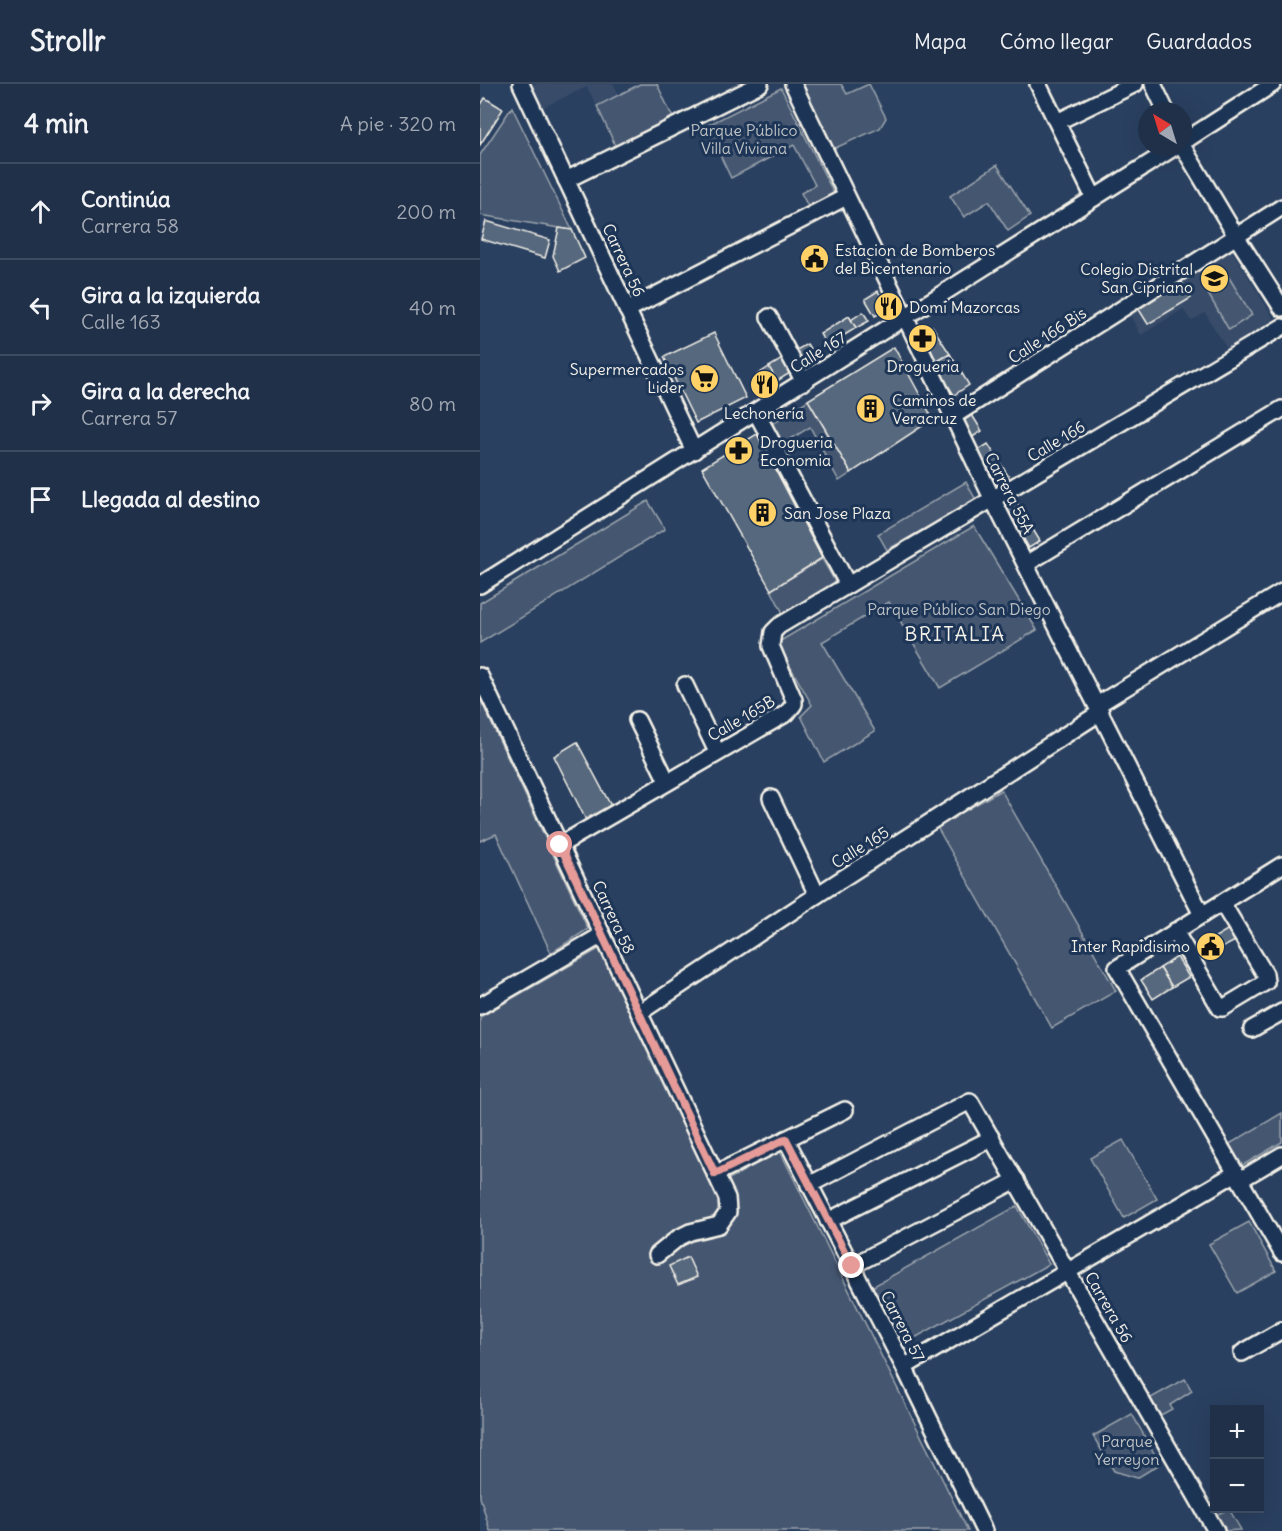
<!DOCTYPE html>
<html lang="es">
<meta charset="utf-8">
<style>
:root{--surface:#203048;--page:#28384f;--text:#f1f3f6;--muted:#a2a9b4;--line:#3d4b60}
body{margin:0;font-family:Delius,sans-serif;background:var(--page);color:var(--text)}
.controls{position:absolute;right:18px;bottom:18px;display:grid;overflow:hidden;border-radius:0px;box-shadow:0 6px 24px #0002}
.controls button{width:54px;height:54px;display:grid;place-items:center;padding:0;border:0;border-bottom:2px solid var(--line);background:var(--surface);color:var(--text);font:30px sans-serif}
.compass{position:absolute;left:658px;top:18px;width:54px;height:54px;border-radius:50%;background:var(--surface);box-shadow:0 6px 24px #0002;rotate:322deg}
.stop{position:absolute;width:18px;height:18px;margin:-14px;border:4px solid #e69b98;border-radius:50%;background:#fff}
.stop.end{background:#e69b98;border-color:#fff;box-shadow:0 2px 6px #0008}
.list{margin:0;padding:0;list-style:none}
h2{display:flex;justify-content:space-between;align-items:center;height:78px;margin:0;padding:0 24px;font-size:26px}
h2 small{font-size:20px;font-weight:400;color:var(--muted)}
.list li{display:grid;grid-template-columns:39px 1fr auto;gap:18px;align-items:center;box-sizing:border-box;height:96px;padding:0 24px;border-top:2px solid var(--line)}
.list b{display:block;font-size:22px;white-space:nowrap}
.list p{margin:0;font-size:20px;white-space:nowrap;color:var(--muted)}
.list em{font-size:20px;font-style:normal;color:var(--muted)}
.icon{flex:none;width:33px;height:33px;fill:none;stroke:currentColor;stroke-width:2;stroke-linecap:round;stroke-linejoin:round}
.map{position:relative;flex:none;width:802px;height:1447px;overflow:hidden}
header{display:flex;align-items:center;gap:36px;box-sizing:border-box;height:84px;padding:0 30px;background:var(--surface);border-bottom:2px solid var(--line)}
header strong{font-size:28px}
nav{display:flex;gap:33px;margin-inline-start:auto;font-size:21px}
main{display:flex}
aside{flex:1;background:var(--surface)}
.map>svg:first-child{display:block}
.built{fill:#374c69}
.green{fill:#445771;stroke:#9ca4ac;stroke-width:1.5}
.building{fill:#56677d;stroke:#f4f1e8;stroke-width:1.5}
.lines{fill:none;stroke-linecap:round;stroke-linejoin:round}
.minor-casing{stroke:#f4f1e8;stroke-width:20}
.minor{stroke:#1d3557;stroke-width:15}
.route{stroke:#e69b98;stroke-width:8}
.labels{text-anchor:middle;dominant-baseline:central;stroke-width:6;stroke-linejoin:round;paint-order:stroke}
.park-label{font-size:16px;fill:#bfc3c4;stroke:#1d3557}
.poi-label{font-size:16px;fill:#f4f1e8;stroke:#1d3557;text-anchor:start}
.street-label{font-size:16px;fill:#f4f1e8;stroke:#1d3557}
.quarter-label{font-size:20px;letter-spacing:1.5px;fill:#f4f1e8;stroke:#1d3557}
</style>
<header>
<strong>Strollr</strong>
<nav><a>Mapa</a><a>Cómo llegar</a><a>Guardados</a></nav>
</header>
<main>
<aside>
<h2>4 min<small>A pie · 320 m</small></h2>
<ul class="list">
<li><svg class="icon" aria-label="ahead" viewBox="0 0 24 24"><path d="M12 20V5M6 11l6-6 6 6"/></svg><div><b>Continúa</b><p>Carrera 58</p></div><em>200 m</em></li>
<li><svg class="icon" aria-label="left" viewBox="0 0 24 24"><path d="M17 20v-9H6M10 6l-5 5 5 5"/></svg><div><b>Gira a la izquierda</b><p>Calle 163</p></div><em>40 m</em></li>
<li><svg class="icon" aria-label="right" viewBox="0 0 24 24"><path d="M7 20v-9h11M14 6l5 5-5 5"/></svg><div><b>Gira a la derecha</b><p>Carrera 57</p></div><em>80 m</em></li>
<li><svg class="icon" aria-label="arrive" viewBox="0 0 24 24"><path d="M6 21V4h12l-3 4 3 4H6"/></svg><div><b>Llegada al destino</b></div></li>
</ul>
</aside>
<div class="map">
<svg width="802" height="1447" viewBox="0 0 802 1447">
<rect width="100%" height="100%" fill="#2a4060"/>
<filter id="ink" filterUnits="userSpaceOnUse"><feTurbulence type="fractalNoise" baseFrequency=".0167" numOctaves="2"/><feDisplacementMap in="SourceGraphic" scale="12" xChannelSelector="R" yChannelSelector="G"/><feConvolveMatrix kernelMatrix="1 2 1 2 8 2 1 2 1" color-interpolation-filters="sRGB"/></filter>
<g filter="url(#ink)">
<g class="built">
<path d="M46,0h88l5,11 -22,11 -10,-19 -50,23z"/>
<path d="M750,163l44,72 -47,30 -22,-36 -14,8 -8,-12 -42,26 -14,-25z"/>
</g>
<g class="green">
<path d="M160,0h17l16,34 -57,29 -19,-41z"/>
<path d="M323,0h38l6,10 22,-10 17,34 -6,10 -47,21z"/>
<path d="M301,4l54,108 -25,14 -9,-17 14,-8 -21,-40 -63,33 -25,-52z"/>
<path d="M32,23l60,123 -92,-15v-60z"/>
<path d="M517,81l33,51 -22,15 -19,-30 -25,16 -14,-21z"/>
<path d="M745,187l27,44 -23,15 -26,-45z"/>
<path d="M328,316l43,73 -12,8 -29,-54 -29,18 -11,-20z"/>
<path d="M486,398l10,18 -89,50 -9,-16z"/>
<path d="M168,417l17,28 -185,114v-40z"/>
<path d="M494,442l63,104 -97,58 -51,-86 -67,40 53,89 -51,31 -23,-46 11,-11 -35,-62z"/>
<path d="M342,475l15,26 -53,30 -13,-25z"/>
<path d="M0,615l108,230 -37,24 -55,-119 -16,7z"/>
<path d="M521,706l115,201 -64,37 -115,-201z"/>
<path d="M124,862l109,242 67,-37 188,380h-478l-10,-34v-480z"/>
<path d="M802,1029v29l-44,26 -12,-22z"/>
<path d="M643,1056l34,59 -33,19 -34,-60z"/>
<path d="M537,1122l32,58 -147,81 -32,-57z"/>
<path d="M769,1138l27,49 -39,22 -28,-49z"/>
<path d="M705,1295l7,12 -22,14 2,4 -13,7 -10,-17z"/>
<path d="M652,1330l28,50 -23,14 -23,-7 -21,-35z"/>
<path d="M749,1425l12,21 -20,1 -8,-15z"/>
</g>
<g class="building">
<path d="M5,14l18,11 -23,36v-39z"/>
<path d="M6,137l64,19 -5,18 -64,-19z"/>
<path d="M79,144l13,2 13,28 -25,13 -7,-15z"/>
<path d="M701,197l10,17 -43,26 -10,-16z"/>
<path d="M398,207l10,18 -13,7 -10,-17z"/>
<path d="M383,228l6,9 -13,7 -5,-8z"/>
<path d="M369,232l7,12 -29,18 -7,-12z"/>
<path d="M452,242l18,28 -16,9 -17,-28z"/>
<path d="M234,249l32,65 -50,25 -32,-66z"/>
<path d="M327,260l8,13 -14,8 -8,-13z"/>
<path d="M414,263l39,72 -82,54 -43,-73z"/>
<path d="M470,270l19,31 -15,10 -20,-32z"/>
<path d="M307,272l8,14 -18,11 -8,-14z"/>
<path d="M289,283l8,14 -12,8 -8,-14z"/>
<path d="M492,331l10,16 -11,7 -10,-16z"/>
<path d="M277,350l65,124 -51,32 -69,-122z"/>
<path d="M508,360l21,33 -11,8 -21,-34z"/>
<path d="M534,413l12,21 -10,7 -12,-22z"/>
<path d="M546,434l14,23 -11,7 -13,-23z"/>
<path d="M97,658l34,64 -25,14 -32,-64z"/>
<path d="M752,843l7,12 -21,11 -6,-11z"/>
<path d="M732,855l6,11 -19,12 -7,-12z"/>
<path d="M697,873l12,20 -17,10 -12,-19z"/>
<path d="M680,884l12,19 -19,12 -12,-19z"/>
<path d="M208,1173l9,20 -19,8 -9,-19z"/>
</g>
<g class="lines">
<defs>
<g id="minor">
<path d="M41,0l173,367"/>
<path d="M313,0l200,416 209,415"/>
<path d="M558,0l56,114"/>
<path d="M673,0l13,27"/>
<path d="M577,38l78,-38"/>
<path d="M703,58l90,-58"/>
<path d="M703,63l53,89 46,72"/>
<path d="M86,96l194,-96"/>
<path d="M147,226l219,-113"/>
<path d="M289,233l35,65"/>
<path d="M276,328l92,173"/>
<path d="M472,333l330,-210"/>
<path d="M546,480l256,-155"/>
<path d="M0,501l695,-438"/>
<path d="M0,592l247,522 1,14 -9,13 -29,7 -12,6 -21,17"/>
<path d="M205,601l32,67"/>
<path d="M617,621l185,-113"/>
<path d="M157,636l30,61"/>
<path d="M291,714l46,97"/>
<path d="M80,761l227,-132 7,-9v-4l-23,-54 2,-14 6,-6 503,-299"/>
<path d="M802,781l-165,103 165,285"/>
<path d="M695,847l45,77h3l43,-26 -1,-8 -43,-71"/>
<path d="M0,922l122,-71"/>
<path d="M159,929l178,-118 284,-183"/>
<path d="M772,945l30,-17"/>
<path d="M306,1055l118,228 80,164"/>
<path d="M235,1090l130,-64"/>
<path d="M760,1096l42,-25"/>
<path d="M329,1101l161,-84 246,430"/>
<path d="M348,1137l164,-83"/>
<path d="M372,1182l164,-86"/>
<path d="M762,1269l40,-23"/>
<path d="M424,1283l332,-194"/>
</g>
</defs>
<use href="#minor" class="minor-casing"/>
<use href="#minor" class="minor"/>
</g>
</g>
<g class="lines" filter="url(#ink)">
<path class="route" d="M80,761l155,329 71,-35 66,127"/>
</g>
<defs>
<symbol id="civic-disc" viewBox="-11 -11 22 22"><circle r="9.5" fill="#ffd166" stroke="#1d3557"/><path d="M-.6-6.5H3V-4.5H.6V-3L4-1V1h2V6H-6V1h2V-1L-.6-3ZM-1.2 2.5V6h2.4V2.5Z" fill="#111"/></symbol>
<symbol id="school-disc" viewBox="-11 -11 22 22"><circle r="9.5" fill="#ffd166" stroke="#1d3557"/><path d="M0-5L7-2L0 1L-7-2ZM-4 1L0 2.5L4 1V4Q0 6-4 4Z" fill="#111"/></symbol>
<symbol id="restaurant-disc" viewBox="-11 -11 22 22"><circle r="9.5" fill="#ffd166" stroke="#1d3557"/><path d="M-5-6h1v4h1v-4h1v4h1v-4h1v5L-1.5 .5V6h-2V.5L-5-1ZM5-6V6H3V1.5H1.5Q1.5-4 5-6Z" fill="#111"/></symbol>
<symbol id="pharmacy-disc" viewBox="-11 -11 22 22"><circle r="9.5" fill="#ffd166" stroke="#1d3557"/><path d="M-2-6h4v4h4v4h-4v4h-4v-4h-4v-4h4Z" fill="#111"/></symbol>
<symbol id="supermarket-disc" viewBox="-11 -11 22 22"><circle r="9.5" fill="#ffd166" stroke="#1d3557"/><path d="M-6-5.5h2.5l.6 2H6L4.5 2H-2.5L-4.4-4H-6ZM-1.5 3.2a1.3 1.3 0 1 0 .1 0ZM3 3.2a1.3 1.3 0 1 0 .1 0Z" fill="#111"/></symbol>
<symbol id="building-disc" viewBox="-11 -11 22 22"><circle r="9.5" fill="#ffd166" stroke="#1d3557"/><path d="M-4-6H4V6H1V3H-1V6H-4ZM-2.5-4.3h1.7v1.8h-1.7ZM.8-4.3h1.7v1.8H.8ZM-2.5-1h1.7V.8h-1.7ZM.8-1h1.7V.8H.8Z" fill="#111"/></symbol>
</defs>
<g fill-rule="evenodd">
<use href="#civic-disc" x="318" y="158" width="33" height="33"/>
<use href="#school-disc" x="718" y="178" width="33" height="33"/>
<use href="#restaurant-disc" x="392" y="206" width="33" height="33"/>
<use href="#pharmacy-disc" x="426" y="238" width="33" height="33"/>
<use href="#supermarket-disc" x="208" y="278" width="33" height="33"/>
<use href="#restaurant-disc" x="268" y="284" width="33" height="33"/>
<use href="#building-disc" x="374" y="308" width="33" height="33"/>
<use href="#pharmacy-disc" x="242" y="350" width="33" height="33"/>
<use href="#building-disc" x="266" y="412" width="33" height="33"/>
<use href="#civic-disc" x="714" y="846" width="33" height="33"/>
</g>
<g class="labels">
<g class="park-label">
<text x="264" y="46">Parque Público<tspan x="264" dy="18">Villa Viviana</tspan></text>
<text x="479" y="525">Parque Público San Diego</text>
<text x="647" y="1357">Parque<tspan x="647" dy="18">Yerreyon</tspan></text>
</g>
<g class="poi-label">
<text x="355" y="166">Estacion de Bomberos<tspan x="355" dy="18">del Bicentenario</tspan></text>
<text x="713" y="185" text-anchor="end">Colegio Distrital<tspan x="713" dy="18">San Cipriano</tspan></text>
<text x="429" y="223">Domi Mazorcas</text>
<text x="443" y="282" text-anchor="middle">Drogueria</text>
<text x="204" y="285" text-anchor="end">Supermercados<tspan x="204" dy="18">Lider</tspan></text>
<text x="412" y="316">Caminos de<tspan x="412" dy="18">Veracruz</tspan></text>
<text x="284" y="329" text-anchor="middle">Lechonería</text>
<text x="280" y="358">Drogueria<tspan x="280" dy="18">Economia</tspan></text>
<text x="304" y="429">San Jose Plaza</text>
<text x="710" y="862" text-anchor="end">Inter Rapidisimo</text>
</g>
<g class="street-label">
<text transform="translate(144 176) rotate(65)">Carrera 56</text>
<text transform="translate(567 251) rotate(-33)">Calle 166 Bis</text>
<text transform="translate(338 268) rotate(-32)">Calle 167</text>
<text transform="translate(576 357) rotate(-31)">Calle 166</text>
<text transform="translate(530 409) rotate(63)">Carrera 55A</text>
<text transform="translate(261 634) rotate(-30)">Calle 165B</text>
<text transform="translate(380 763) rotate(-32)">Calle 165</text>
<text transform="translate(134 833) rotate(65)">Carrera 58</text>
<text transform="translate(629 1223) rotate(60)">Carrera 56</text>
<text transform="translate(423 1242) rotate(63)">Carrera 57</text>
</g>
<g class="quarter-label">
<text x="475" y="549">BRITALIA</text>
</g>
</g>
</svg>
<div class="controls">
<button>+</button>
<button>−</button>
</div>
<svg class="compass" viewBox="-18 -18 36 36"><path d="M0-13l5 13h-10z" fill="#e53935"/><path d="M0 13l5-13h-10z" fill="#a2a9b4"/></svg>
<div class="stop" style="left:80px;top:761px"></div>
<div class="stop end" style="left:372px;top:1182px"></div>
</div>
</main>
